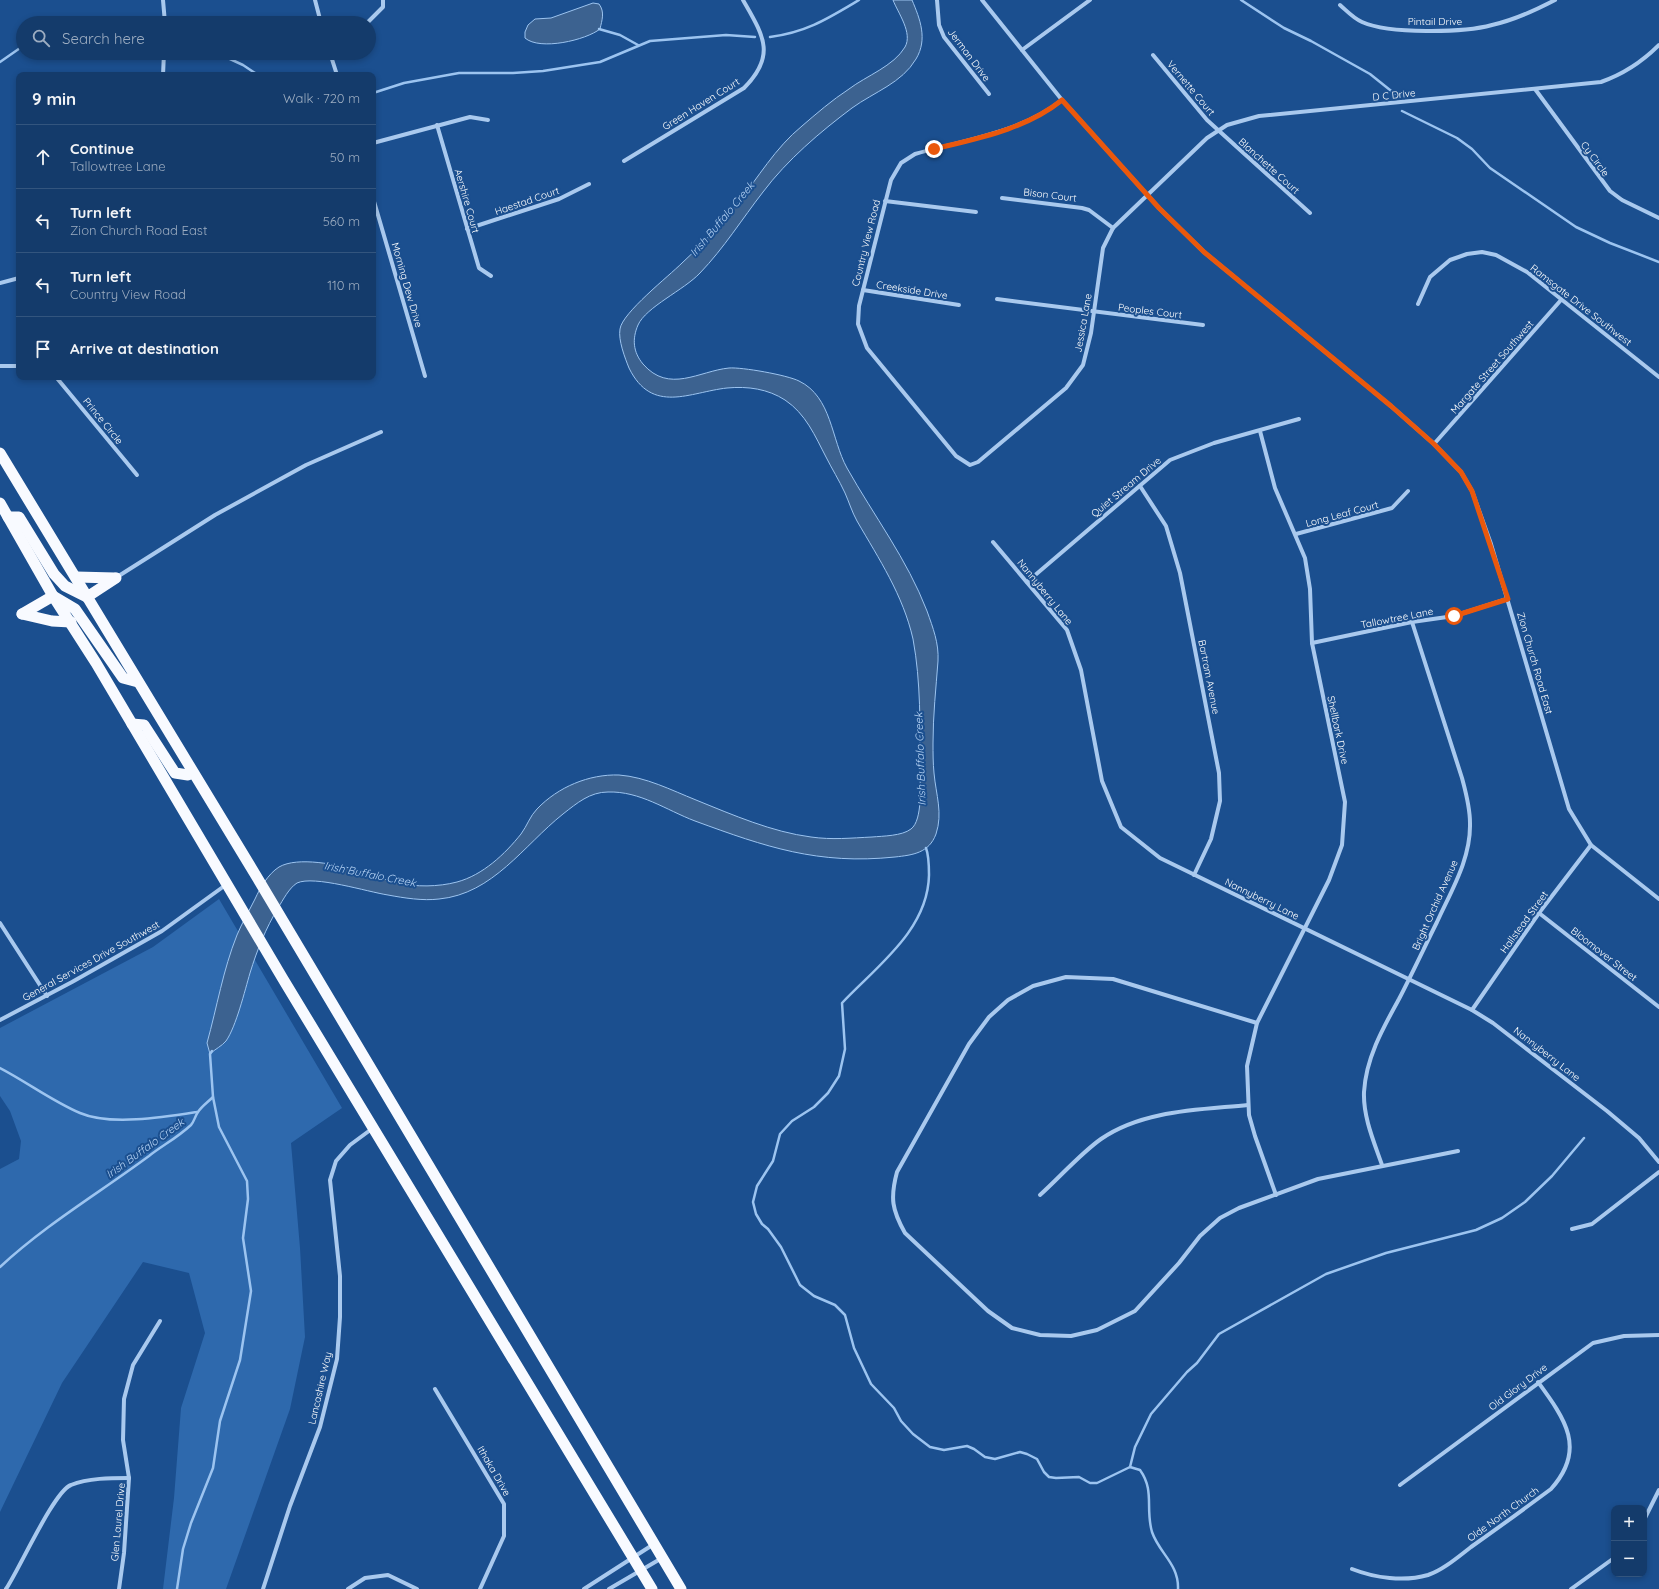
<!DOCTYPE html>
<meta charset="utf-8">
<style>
:root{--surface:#143b6b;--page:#1d4271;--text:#f1f3f6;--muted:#9dadc1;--line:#33557e}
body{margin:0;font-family:Quicksand,sans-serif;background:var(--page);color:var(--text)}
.controls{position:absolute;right:12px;bottom:12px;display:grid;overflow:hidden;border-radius:8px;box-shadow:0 2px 6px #0003}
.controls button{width:36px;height:36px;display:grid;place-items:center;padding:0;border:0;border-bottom:1px solid var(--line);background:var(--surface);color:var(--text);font:20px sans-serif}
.stop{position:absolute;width:12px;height:12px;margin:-9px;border:3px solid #ea580c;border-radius:50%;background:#fff}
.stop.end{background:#ea580c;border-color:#fff;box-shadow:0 1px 4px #0008}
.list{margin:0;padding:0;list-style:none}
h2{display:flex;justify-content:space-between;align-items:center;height:52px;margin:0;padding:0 16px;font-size:17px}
h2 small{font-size:13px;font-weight:400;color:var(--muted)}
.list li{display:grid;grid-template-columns:26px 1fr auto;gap:12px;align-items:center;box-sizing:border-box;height:64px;padding:0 16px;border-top:1px solid var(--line)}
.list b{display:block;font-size:15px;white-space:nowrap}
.list p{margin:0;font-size:13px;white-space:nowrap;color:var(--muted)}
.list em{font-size:13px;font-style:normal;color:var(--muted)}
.icon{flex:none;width:22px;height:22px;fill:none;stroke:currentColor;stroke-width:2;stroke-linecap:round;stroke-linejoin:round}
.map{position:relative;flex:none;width:1659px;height:1589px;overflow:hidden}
.search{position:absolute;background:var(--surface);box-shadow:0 2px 6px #0003;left:16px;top:16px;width:360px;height:44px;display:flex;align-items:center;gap:10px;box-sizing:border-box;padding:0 14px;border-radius:22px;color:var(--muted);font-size:15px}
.panel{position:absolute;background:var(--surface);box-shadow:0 2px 6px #0003;left:16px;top:72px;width:360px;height:308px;border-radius:8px}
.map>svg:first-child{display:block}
.green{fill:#2e69ad}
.water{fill:#3c6290;stroke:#9cc4f0}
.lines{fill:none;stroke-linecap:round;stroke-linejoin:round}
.stream{stroke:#9cc4f0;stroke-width:2.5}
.minor{stroke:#a9c9ee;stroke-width:4}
.trunk{stroke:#f8faff;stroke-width:11}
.route{stroke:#ea580c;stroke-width:5}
.labels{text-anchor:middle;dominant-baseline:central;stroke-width:4;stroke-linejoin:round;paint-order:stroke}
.street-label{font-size:10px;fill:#fff;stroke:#1b4f8f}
.water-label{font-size:11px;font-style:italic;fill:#b5d3f5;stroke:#1b4f8f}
</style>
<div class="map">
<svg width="1659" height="1589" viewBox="0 0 1659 1589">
<rect width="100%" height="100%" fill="#1b4f8f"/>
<path class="green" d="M219,899l123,209 -51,35 9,105 5,89 -15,72 -64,180h-63l11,-91 7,-90 24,-75 -16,-60 -46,-11 -81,121 -62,129v-343l19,-10 2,-18 -11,-30 -10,-15v-68l153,-81z"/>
<g class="water">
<path d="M893,0h19c8,19 16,39 4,59 -14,24 -42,33 -64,49 -32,24 -65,52 -89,84 -21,27 -39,56 -63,81 -16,17 -54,34 -62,52 -6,14 -5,27 5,39 26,30 56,7 86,4 13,-1 58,7 70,13 33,16 32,58 48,87 27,48 60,91 80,143 6,17 12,32 11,50 -2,27 -5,54 -5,82 0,10 0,20 1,30 2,22 9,40 2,61 -7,19 -23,21 -41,23 -77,8 -129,-10 -200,-36 -29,-11 -55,-30 -87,-29 -18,0 -31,11 -45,22 -39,31 -70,80 -124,85 -16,2 -35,-1 -51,-4 -20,-3 -74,-20 -91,-12 -8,5 -14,17 -19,25 -12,20 -21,42 -28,65 -5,17 -14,54 -24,68 -4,5 -11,8 -16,13l-3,-11c10,-36 16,-73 30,-108 5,-12 12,-24 18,-36 5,-11 13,-25 24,-32 19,-11 59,-2 79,3 13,3 26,10 39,13 19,4 41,4 60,-1 26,-7 48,-28 64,-48 6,-8 9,-18 16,-25 21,-22 52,-35 82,-34 27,2 52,15 77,25 37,15 76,32 115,37 21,3 40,1 61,0 11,-1 30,-1 39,-8 12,-9 9,-45 9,-59 0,-43 1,-88 -7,-131 -10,-44 -34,-80 -56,-118 -5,-9 -8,-19 -12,-28 -6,-13 -13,-24 -19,-36 -11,-21 -20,-43 -41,-57 -17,-11 -37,-14 -58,-12 -37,4 -75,27 -98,-20 -4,-10 -11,-28 -9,-39 2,-16 49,-53 62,-66 20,-18 38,-38 55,-59 21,-26 38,-56 65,-78 14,-12 30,-26 47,-37 17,-13 45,-23 56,-42 8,-14 -7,-34 -12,-47z"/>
<path d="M593,3l6,1c6,8 3,16 1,25 -14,11 -60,22 -75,9v-6l3,-7 7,-6 16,-1z"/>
</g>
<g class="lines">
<g class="stream">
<path d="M1241,0l43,28 27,13 59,33 25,20"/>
<path d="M599,29l21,6 18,10"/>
<path d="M770,37c37,-5 57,-18 89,-37"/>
<path d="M217,53l26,12 15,10"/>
<path d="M0,62l23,-16"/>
<path d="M373,93l31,-10 55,-10h54l30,-2 57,-9 50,-21 76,-6 29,2"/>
<path d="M1402,111l55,27 15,11 18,19 86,59 34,16 49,19"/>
<path d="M926,848c3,8 3,18 3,27 -1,55 -52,91 -87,128l3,46 -6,27 -11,17 -14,14 -22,14 -12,13 -7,27 -16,25 -4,16 3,12 6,10 6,5 13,18 19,38 14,11 21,9 10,10 9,33 17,36 23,24 7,13 12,13 17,13 14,3 23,-4 7,3 11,8 10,2 25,-7 7,2 10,5 7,13 5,5 7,1 23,-1 11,6h7l33,-16 10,3c15,21 5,38 12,62 7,21 27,32 26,57"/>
<path d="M0,1068c27,14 52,33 80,45 30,13 85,4 117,-1"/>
<path d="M0,1267c45,-42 99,-74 149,-111 14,-11 28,-18 42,-31 3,-3 4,-9 7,-13 4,-6 10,-10 15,-15l-3,-43 2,-3"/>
<path d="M1130,1467l5,-20 16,-33 36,-42 10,-9 22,-29 107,-60 60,-21 90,-23 26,-12 23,-16 27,-26 32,-38"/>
<path d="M177,1589l6,-40 8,-26 22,-55 7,-47 20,-61 11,-69 -8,-53 5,-39 -1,-18 -28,-54 -6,-30"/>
</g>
<g class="minor">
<path d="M163,0l2,23"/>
<path d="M315,0l6,23"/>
<path d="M937,0l2,25 5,12 45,57"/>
<path d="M982,0l80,100 97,108 45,44 187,154 43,38 27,28 11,19 19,53 78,265 22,36 68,54"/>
<path d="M1340,5c7,6 13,13 22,17 27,12 101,11 130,3 23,-5 42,-14 63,-25"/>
<path d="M364,23l4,-1 15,-15v-7"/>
<path d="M1022,50l68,-50"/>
<path d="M330,53l7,22"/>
<path d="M1153,55l54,65 103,93"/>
<path d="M163,75l1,-22"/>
<path d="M1535,89l75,102 12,9 37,18"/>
<path d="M1062,100c-42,33 -97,40 -147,54l-14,9 -10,17 -32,126 -1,18 9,24 89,108 14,9 8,-3 88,-74 17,-23 8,-32 12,-85 10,-20 94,-90 20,-13 32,-9 342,-34c23,-8 41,-20 58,-37"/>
<path d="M437,125l42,143 12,8"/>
<path d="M373,143l97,-26 18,3"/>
<path d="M624,161l120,-73c33,-33 19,-53 -1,-88"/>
<path d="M373,198l52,178"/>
<path d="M1002,198l80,10 7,2 24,18"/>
<path d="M885,201l91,11"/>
<path d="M467,229l92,-30 30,-15"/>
<path d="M0,283l19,-5"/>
<path d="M863,290l96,15"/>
<path d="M997,299l206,26"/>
<path d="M1418,304l12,-27 20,-17 17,-6 15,-2 14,3 31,17 132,105"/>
<path d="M0,366h19"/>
<path d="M56,377l81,98"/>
<path d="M1260,431l15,57 30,70 5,31 2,54 33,159 -3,43 -13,35 -72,143 -10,43 2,49 6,21 21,59"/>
<path d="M1434,444l127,-144"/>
<path d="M1140,486l26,40 14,47 39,200 1,28 -9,38 -17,36"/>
<path d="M1296,534l96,-26 16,-17"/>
<path d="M993,542l74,88 14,40 21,111 19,46 39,31 312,152 21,13 114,88 32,27 20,24"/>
<path d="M117,577l98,-62 91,-50 75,-33"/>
<path d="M1027,582l143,-122 44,-17 85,-24"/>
<path d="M1312,643l100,-21 42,-6 53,-17"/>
<path d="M1539,913l120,94"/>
<path d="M0,923l47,73"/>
<path d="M1472,1010l67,-97 52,-68"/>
<path d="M0,1020l72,-38 90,-51 65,-47"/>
<path d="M1257,1023l-144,-44 -47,-2 -33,9 -25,14 -19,17 -20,27 -72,128c-7,26 -5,38 8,61l83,78 24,17 28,7 31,1 26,-6 38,-19 44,-48 21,-27 20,-18 19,-10 79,-29 140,-28"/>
<path d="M1382,1165c-8,-23 -19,-48 -18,-73 2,-34 19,-64 35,-93 13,-25 25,-51 38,-77 14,-31 34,-63 33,-99 0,-16 -4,-30 -8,-45l-50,-156"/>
<path d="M1040,1195c19,-17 41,-42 61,-56 42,-29 98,-29 147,-34"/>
<path d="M1572,1229l20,-5 67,-52"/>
<path d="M435,1389l69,115v32l-24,53"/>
<path d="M1400,1485l193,-142 31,-7 35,-1"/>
<path d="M1644,1520l15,-30"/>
<path d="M1352,1569c23,9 52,13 76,6 15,-5 30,-18 43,-28 27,-19 53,-38 80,-58 36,-40 14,-70 -13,-107"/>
<path d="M6,1589c13,-19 48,-98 65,-104 17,-7 40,-7 58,-7"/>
<path d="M119,1589l5,-36 5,-75 -6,-38 1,-41 9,-34 27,-44"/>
<path d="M263,1589l27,-83 30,-79 17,-68 3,-42v-41l-10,-96 6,-19 14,-16 23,-17"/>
<path d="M348,1589l17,-11 23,-3 29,14"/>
<path d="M584,1589l70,-45"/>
<path d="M609,1589l53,-31"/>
<path d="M1571,1589l43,-31"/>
</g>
<g class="trunk">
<path d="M0,453l258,426 423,710"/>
<path d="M0,503l53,93 43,67 187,316 369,610"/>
<path d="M8,517h11l35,57 11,12 22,11 29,-19"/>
<path d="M76,577l39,1"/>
<path d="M22,614l31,-18 22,13 48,69 15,4"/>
<path d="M22,614l30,7 19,1"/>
<path d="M132,724l12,1 31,48 13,2 5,-2"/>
</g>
</g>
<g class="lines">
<path class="route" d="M934,149c45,-11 92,-20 128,-49l97,108 45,44 187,154 43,38 27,28 11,19 36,108 -54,17"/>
</g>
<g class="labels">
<g class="street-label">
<text x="1435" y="21">Pintail Drive</text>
<text transform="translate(969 55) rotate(53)">Jerman Drive</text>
<text transform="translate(1191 88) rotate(50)">Vernette Court</text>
<text transform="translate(1394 95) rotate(-6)">D C Drive</text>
<text transform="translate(701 104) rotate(-32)">Green Haven Court</text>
<text transform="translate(1595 159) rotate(54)">Cy Circle</text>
<text transform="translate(1269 166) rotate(42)">Blanchette Court</text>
<text transform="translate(1050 195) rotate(7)">Bison Court</text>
<text transform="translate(467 201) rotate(74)">Aershire Court</text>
<text transform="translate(527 201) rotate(-19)">Haestad Court</text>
<text transform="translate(866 243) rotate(-76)">Country View Road</text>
<text transform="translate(407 285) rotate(74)">Morning Dew Drive</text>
<text transform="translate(912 290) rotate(9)">Creekside Drive</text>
<text transform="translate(1581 305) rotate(38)">Ramsgate Drive Southwest</text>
<text transform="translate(1150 311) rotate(7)">Peoples Court</text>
<text transform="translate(1083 323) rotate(-80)">Jessica Lane</text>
<text transform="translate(1492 367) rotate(-49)">Margate Street Southwest</text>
<text transform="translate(103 421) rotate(51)">Prince Circle</text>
<text transform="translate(1126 487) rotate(-40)">Quiet Stream Drive</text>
<text transform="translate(1342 514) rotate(-15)">Long Leaf Court</text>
<text transform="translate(1045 592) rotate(51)">Nannyberry Lane</text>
<text transform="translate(1397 618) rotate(-11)">Tallowtree Lane</text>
<text transform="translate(1535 663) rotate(74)">Zion Church Road East</text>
<text transform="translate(1209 677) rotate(79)">Bartram Avenue</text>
<text transform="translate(1338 730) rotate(78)">Shellbark Drive</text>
<text transform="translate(1262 899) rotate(26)">Nannyberry Lane</text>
<text transform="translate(1435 905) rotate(-66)">Bright Orchid Avenue</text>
<text transform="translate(1524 922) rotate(-54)">Hallstead Street</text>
<text transform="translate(1604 954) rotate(38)">Bloomover Street</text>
<text transform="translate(91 961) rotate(-29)">General Services Drive Southwest</text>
<text transform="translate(1547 1054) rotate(38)">Nannyberry Lane</text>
<text transform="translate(1518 1387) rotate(-37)">Old Glory Drive</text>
<text transform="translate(320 1388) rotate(-77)">Lancashire Way</text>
<text transform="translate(494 1471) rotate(60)">Ithaka Drive</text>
<text transform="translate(1503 1514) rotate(-36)">Olde North Church</text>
<text transform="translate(118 1522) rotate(-85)">Glen Laurel Drive</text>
</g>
<g class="water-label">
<text transform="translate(722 219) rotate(-50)">Irish Buffalo Creek</text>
<text transform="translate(920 759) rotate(-92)">Irish Buffalo Creek</text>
<text transform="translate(370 874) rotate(11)">Irish Buffalo Creek</text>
<text transform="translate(145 1148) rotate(-36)">Irish Buffalo Creek</text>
</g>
</g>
</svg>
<div class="controls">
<button>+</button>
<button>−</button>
</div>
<div class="stop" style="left:1454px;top:616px"></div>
<div class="stop end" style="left:934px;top:149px"></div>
<div class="search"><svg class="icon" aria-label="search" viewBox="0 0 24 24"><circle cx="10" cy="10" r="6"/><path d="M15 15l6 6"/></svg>Search here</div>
<section class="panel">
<h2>9 min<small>Walk · 720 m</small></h2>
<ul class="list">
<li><svg class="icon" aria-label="ahead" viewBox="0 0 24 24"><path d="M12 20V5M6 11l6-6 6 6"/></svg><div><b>Continue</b><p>Tallowtree Lane</p></div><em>50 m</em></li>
<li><svg class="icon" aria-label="left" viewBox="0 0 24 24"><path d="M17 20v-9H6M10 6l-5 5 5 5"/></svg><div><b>Turn left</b><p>Zion Church Road East</p></div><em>560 m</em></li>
<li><svg class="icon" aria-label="left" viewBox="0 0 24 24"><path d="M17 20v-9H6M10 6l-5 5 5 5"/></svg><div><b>Turn left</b><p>Country View Road</p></div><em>110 m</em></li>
<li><svg class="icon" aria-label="arrive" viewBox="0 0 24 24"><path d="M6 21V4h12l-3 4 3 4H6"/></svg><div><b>Arrive at destination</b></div></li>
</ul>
</section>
</div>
